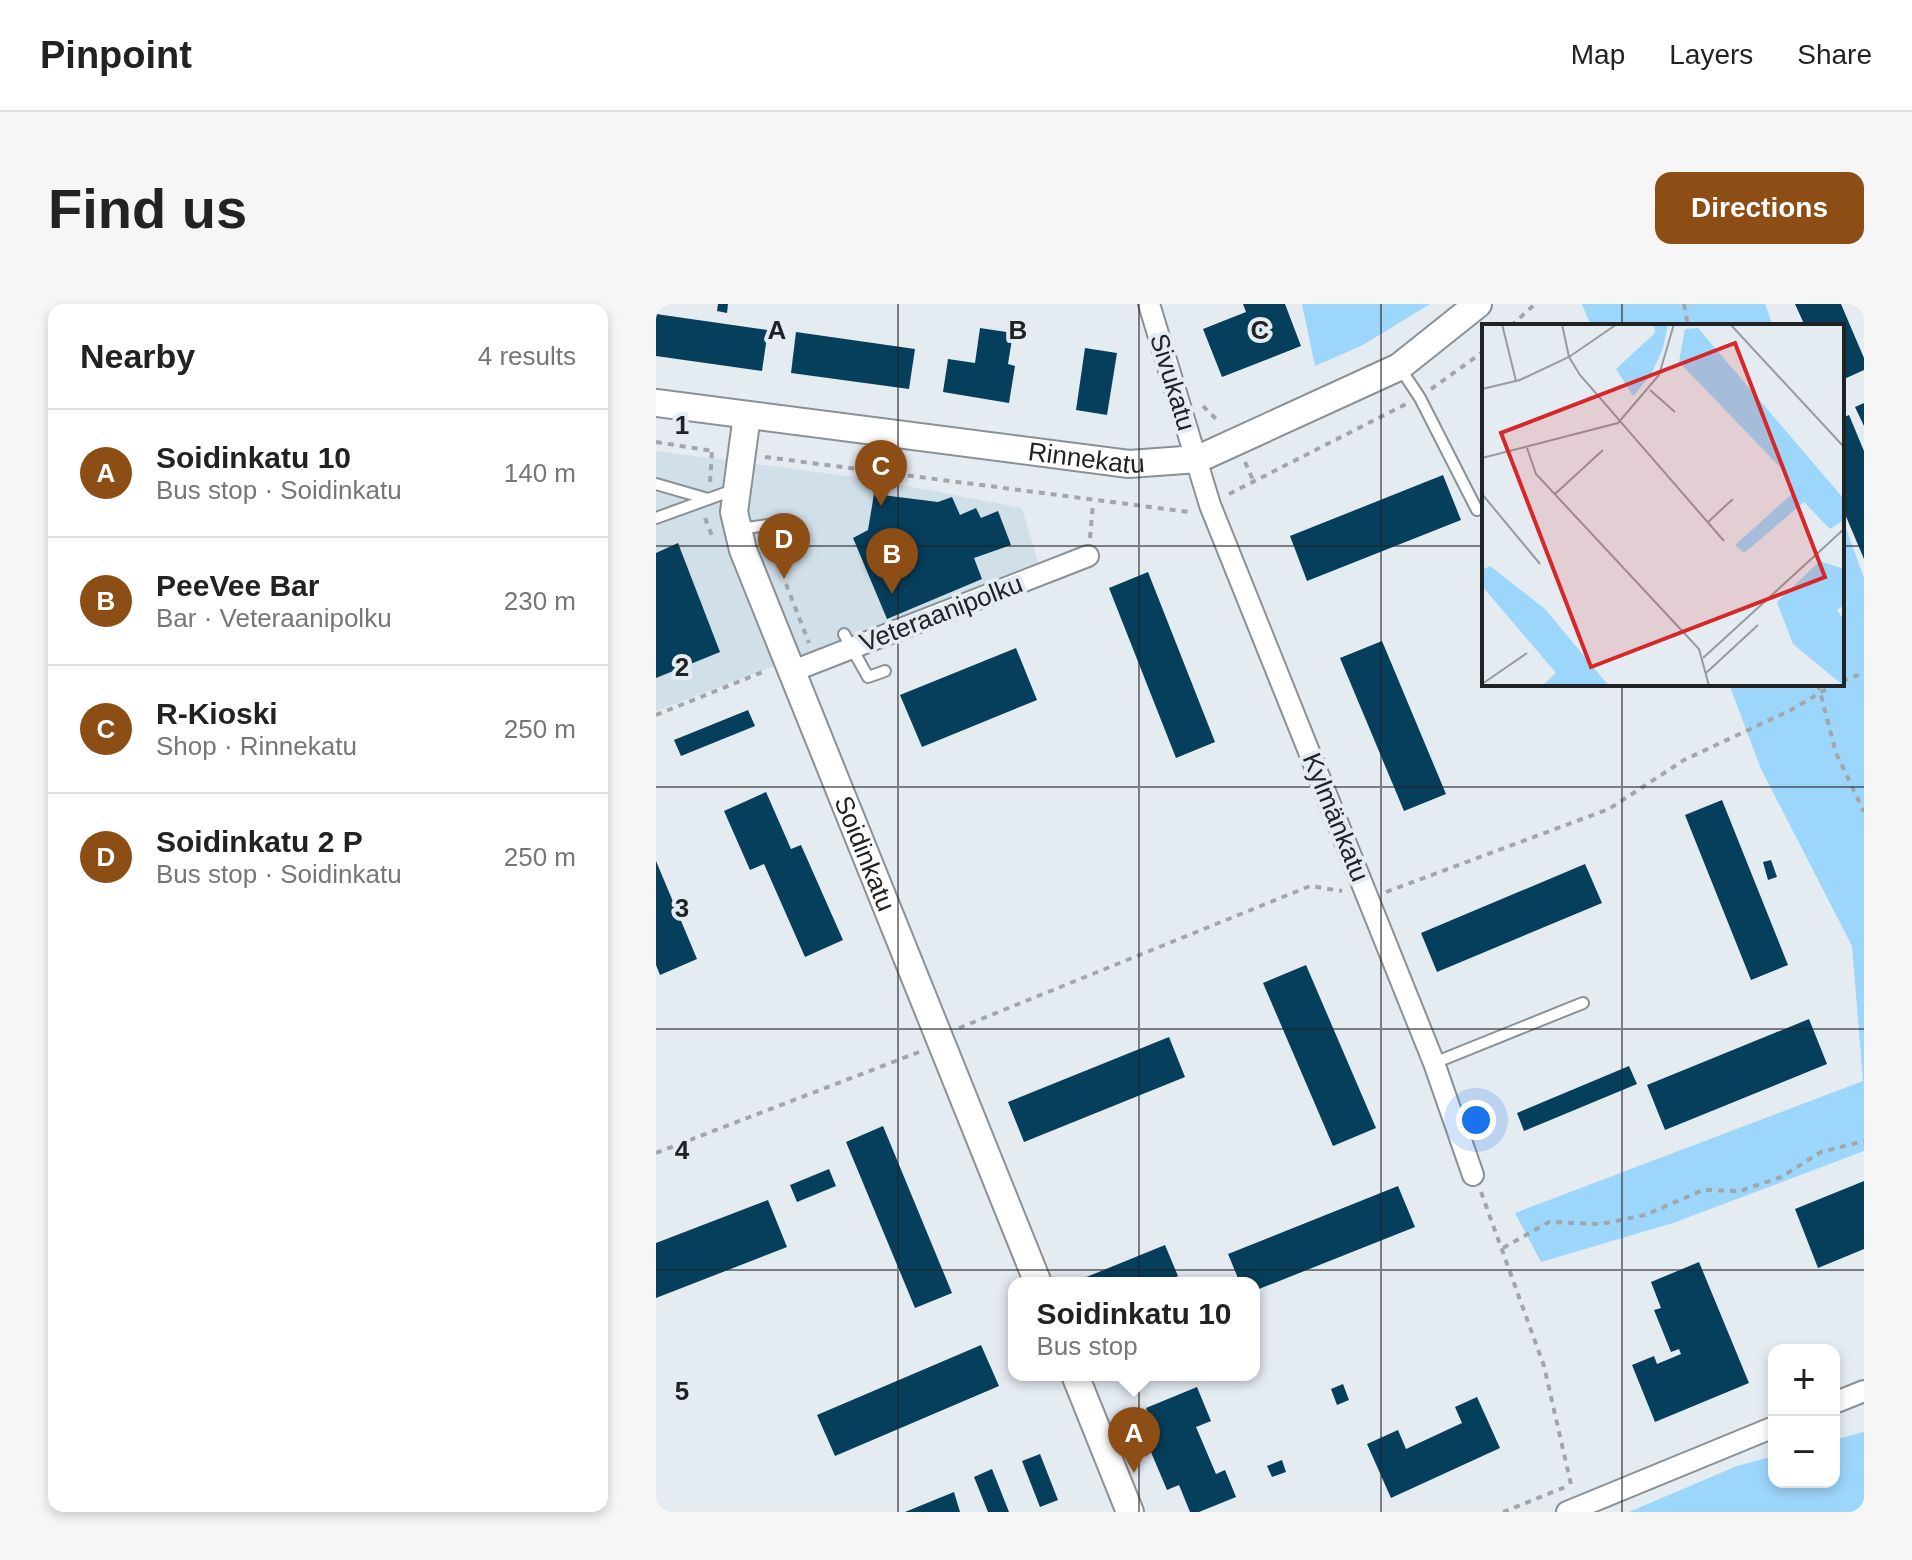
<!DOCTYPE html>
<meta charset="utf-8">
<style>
:root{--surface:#fff;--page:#f6f6f6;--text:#222;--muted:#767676;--line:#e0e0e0;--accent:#8c4e14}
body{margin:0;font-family:Helvetica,sans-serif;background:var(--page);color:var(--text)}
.controls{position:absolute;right:24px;bottom:24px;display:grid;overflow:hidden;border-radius:16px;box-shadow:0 4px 12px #0003}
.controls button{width:72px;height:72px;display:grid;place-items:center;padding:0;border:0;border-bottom:2px solid var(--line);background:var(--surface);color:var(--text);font:40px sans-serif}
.you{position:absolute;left:820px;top:816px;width:28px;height:28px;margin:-20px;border:6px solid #fff;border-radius:50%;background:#1a73e8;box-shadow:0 0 0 12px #1a73e833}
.badge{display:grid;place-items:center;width:52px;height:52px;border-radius:50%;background:var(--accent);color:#fff;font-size:26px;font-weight:700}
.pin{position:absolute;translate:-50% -66px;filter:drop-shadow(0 2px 4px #0008)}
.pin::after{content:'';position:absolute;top:42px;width:28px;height:24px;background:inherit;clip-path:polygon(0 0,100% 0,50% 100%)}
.popup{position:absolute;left:352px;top:973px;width:252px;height:104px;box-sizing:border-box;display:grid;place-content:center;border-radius:16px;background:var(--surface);filter:drop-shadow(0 2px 6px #0005);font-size:26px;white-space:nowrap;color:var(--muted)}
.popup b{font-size:30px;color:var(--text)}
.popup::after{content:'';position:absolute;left:50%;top:100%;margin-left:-16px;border:16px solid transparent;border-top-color:var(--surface)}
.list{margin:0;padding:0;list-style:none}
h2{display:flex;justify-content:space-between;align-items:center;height:104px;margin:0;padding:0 32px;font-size:34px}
h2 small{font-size:26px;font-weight:400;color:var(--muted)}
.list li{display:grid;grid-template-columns:52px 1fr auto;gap:24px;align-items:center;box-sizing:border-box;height:128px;padding:0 32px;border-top:2px solid var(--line)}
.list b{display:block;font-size:30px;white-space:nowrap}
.list p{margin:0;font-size:26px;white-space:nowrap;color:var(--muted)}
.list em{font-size:26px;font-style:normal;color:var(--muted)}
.map{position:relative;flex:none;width:1208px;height:1208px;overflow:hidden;border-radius:16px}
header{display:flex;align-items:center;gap:48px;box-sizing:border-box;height:112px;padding:0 40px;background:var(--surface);border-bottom:2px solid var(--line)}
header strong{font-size:38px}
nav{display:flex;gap:44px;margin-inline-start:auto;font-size:28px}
.intro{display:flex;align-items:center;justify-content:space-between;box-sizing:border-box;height:192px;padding:0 48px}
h1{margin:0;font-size:56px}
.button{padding:20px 36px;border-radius:16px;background:var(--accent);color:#fff;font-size:28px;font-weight:700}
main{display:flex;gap:48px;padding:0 48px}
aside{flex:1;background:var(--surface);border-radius:16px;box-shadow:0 4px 12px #0003}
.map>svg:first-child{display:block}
.built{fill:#d1dfe9}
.green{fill:#9dd6fb}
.building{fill:#063f5c}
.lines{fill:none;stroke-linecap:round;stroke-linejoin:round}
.service-casing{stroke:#8a9196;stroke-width:14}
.minor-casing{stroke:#8a9196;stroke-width:24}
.tertiary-casing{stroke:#8a9196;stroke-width:30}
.path{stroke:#a0a6aa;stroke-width:4;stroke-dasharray:6 6;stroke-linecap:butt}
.service{stroke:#fff;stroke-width:10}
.minor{stroke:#fff;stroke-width:20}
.tertiary{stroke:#fff;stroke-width:26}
.grid{fill:none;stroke:#202325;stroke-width:2;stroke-opacity:0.55}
.labels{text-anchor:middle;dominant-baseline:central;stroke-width:8;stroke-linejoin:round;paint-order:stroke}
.street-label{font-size:26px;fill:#202325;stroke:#e4ebf1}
.inset-road{fill:none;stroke:#969b9f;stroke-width:2}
.view{fill:#d62828;fill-opacity:0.15;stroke:#d62828;stroke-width:4}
.inset-edge{fill:none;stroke:#202325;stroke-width:4}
.grid-label{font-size:26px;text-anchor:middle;font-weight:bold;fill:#202325;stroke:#e4ebf1;stroke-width:8;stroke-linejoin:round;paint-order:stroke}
</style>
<header>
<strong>Pinpoint</strong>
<nav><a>Map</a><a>Layers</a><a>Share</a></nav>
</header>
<div class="intro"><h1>Find us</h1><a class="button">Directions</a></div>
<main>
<aside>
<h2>Nearby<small>4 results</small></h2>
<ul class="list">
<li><span class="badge">A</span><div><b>Soidinkatu 10</b><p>Bus stop · Soidinkatu</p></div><em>140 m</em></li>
<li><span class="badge">B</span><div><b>PeeVee Bar</b><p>Bar · Veteraanipolku</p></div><em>230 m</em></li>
<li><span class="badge">C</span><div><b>R-Kioski</b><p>Shop · Rinnekatu</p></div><em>250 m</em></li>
<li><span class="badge">D</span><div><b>Soidinkatu 2 P</b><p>Bus stop · Soidinkatu</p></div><em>250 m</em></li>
</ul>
</aside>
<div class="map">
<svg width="1208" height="1208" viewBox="0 0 1208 1208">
<rect width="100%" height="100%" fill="#e4ebf1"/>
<path class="built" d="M0,147l214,28 152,29 17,58 -383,145z"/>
<g class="green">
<path d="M646,0h128l-67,41 -48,21z"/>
<path d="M926,0h183l8,22h-182z"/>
<path d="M1186,213l22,61v573l-191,72 -132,39 -26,-49 348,-132 -11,-135 -91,-177 -32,-85h113z"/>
<path d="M1208,1128v80h-235l108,-46 37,-10v26h60v-42z"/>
</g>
<g class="building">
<path d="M62,0h10l-1,9 -10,-2z"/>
<path d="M587,0h42l16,42 -79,31 -19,-48 43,-17z"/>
<path d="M1139,0h46l23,54v12l-22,10v-54h-37z"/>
<path d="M0,10l112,16 -6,41 -106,-15z"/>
<path d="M324,24l33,5 -5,31 7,2 -6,37 -66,-11 5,-33 27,4z"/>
<path d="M140,28l119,17 -6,40 -118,-16z"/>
<path d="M429,44l32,5 -10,62 -31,-5z"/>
<path d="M1208,99v23l-9,-19z"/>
<path d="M1193,111l15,36v108l-22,-52v-89z"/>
<path d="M787,171l18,45 -154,61 -17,-45z"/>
<path d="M218,190l64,8 14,-5 8,18 16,-7 5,10 17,-7 13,34 -37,13 8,21 -95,40 -34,-81 15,-8z"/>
<path d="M22,239l42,109 -64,26v-125z"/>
<path d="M492,268l67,170 -39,16 -67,-170z"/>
<path d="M726,337l64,153 -42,17 -64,-153z"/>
<path d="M360,344l21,52 -115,47 -22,-52z"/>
<path d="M92,406l7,16 -74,30 -7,-16z"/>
<path d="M110,488l25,57 10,-4 42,95 -38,17 -41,-93 -14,6 -26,-59z"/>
<path d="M1066,496l66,165 -37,15 -66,-165z"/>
<path d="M1115,556l6,17 -9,3 -5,-18z"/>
<path d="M0,557l41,98 -37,16 -4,-10z"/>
<path d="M929,560l17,39 -165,69 -16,-39z"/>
<path d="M650,661l70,163 -43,18 -70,-163z"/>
<path d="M1153,715l18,45 -162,66 -18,-45z"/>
<path d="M513,733l16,40 -161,65 -16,-40z"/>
<path d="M973,762l8,18 -113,47 -7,-18z"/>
<path d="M227,822l69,167 -37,15 -69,-166z"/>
<path d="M173,865l7,17 -39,16 -7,-17z"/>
<path d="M1208,877v68l-46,19 -23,-59z"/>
<path d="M742,882l17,41 -161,64v-8h-14l-12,-29z"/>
<path d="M112,896l19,47 -131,51v-55z"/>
<path d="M509,941l13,31 -16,7h-76l-2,-5z"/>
<path d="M1043,958l50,121 -94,39 -23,-57 22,-9 3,8 24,-10 -2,-5 -8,3 -17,-42 7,-2 -10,-26z"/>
<path d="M325,1041l18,41 -164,70 -18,-41z"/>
<path d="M687,1080l6,16 -12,5 -6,-16z"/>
<path d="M541,1083l14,34 -15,6 20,47 9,-4 11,27 -37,15h-9l-11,-27 -12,5 -19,-45 11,-5 -13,-32z"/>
<path d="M821,1093l23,51 -109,50 -24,-54 31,-14 8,19 56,-26 -7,-16z"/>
<path d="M384,1150l18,46 -18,7 -18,-46z"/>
<path d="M626,1156l4,12 -14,5 -5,-11z"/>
<path d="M336,1165l17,43h-21l-14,-35z"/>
<path d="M298,1188l6,20h-55z"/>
</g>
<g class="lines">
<defs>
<g id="service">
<path d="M744,64l20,30 57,112"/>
<path d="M0,180l52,15"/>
<path d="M0,214l80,-29"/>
<path d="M84,225l34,-5"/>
<path d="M188,330l24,43 17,-6"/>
<path d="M778,759l149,-60"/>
</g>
<g id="minor">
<path d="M493,0l61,201 224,558 39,112"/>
<path d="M137,367l295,-115"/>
<path d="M1178,1099l30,-12"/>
<path d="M911,1208l207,-85"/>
</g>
<g id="tertiary">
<path id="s1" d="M0,99l473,61 69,-5 201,-92 79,-63"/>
<path id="s2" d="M91,111l-13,97 9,38 295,733"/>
<path d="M419,1071l55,137"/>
</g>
</defs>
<use href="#service" class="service-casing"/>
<use href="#minor" class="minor-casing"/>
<use href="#tertiary" class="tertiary-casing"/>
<g class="path">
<path d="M1028,0l4,22"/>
<path d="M855,22l24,-22"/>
<path d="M775,85l53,-38"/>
<path d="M547,102l16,16"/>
<path d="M0,138l57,9"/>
<path d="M109,153l424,55"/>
<path d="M589,158l8,18"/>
<path d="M54,178l2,-31"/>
<path d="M573,190l177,-90"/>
<path d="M49,214l7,18"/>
<path d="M434,234l3,-35"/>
<path d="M130,280l23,59"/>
<path d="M1186,377l22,-8"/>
<path d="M1162,380l18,69 28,59"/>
<path d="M0,411l109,-44"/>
<path d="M730,588l223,-83 75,-49 107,-50 44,-26"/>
<path d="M303,724l351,-142 32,5"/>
<path d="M0,849l263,-101"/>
<path d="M825,888l63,174 28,123"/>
<path d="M847,944l46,-26 52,2 44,-9 58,-25 37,1 41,-14 40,-25 43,-11"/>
<path d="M847,1208l65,-26"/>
</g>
<use href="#service" class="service"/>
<use href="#minor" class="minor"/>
<use href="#tertiary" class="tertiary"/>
</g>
<path class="grid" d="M242,0v1208M483,0v1208M725,0v1208M966,0v22M0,242h828M1186,242h22M966,380v828M0,483h1208M0,725h1208M0,966h1208"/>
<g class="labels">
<g class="street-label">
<text transform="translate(517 78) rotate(73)">Sivukatu</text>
<text stroke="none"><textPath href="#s1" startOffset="434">Rinnekatu</textPath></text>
<text transform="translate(285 309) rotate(-21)">Veteraanipolku</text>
<text transform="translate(680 513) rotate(68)">Kylmänkatu</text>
<text stroke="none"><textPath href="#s2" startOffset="464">Soidinkatu</textPath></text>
</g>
</g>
<g transform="translate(826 20)">
<rect width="362" height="362" fill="#e4ebf1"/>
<path d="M172,0h14l-5,24 -12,27 -18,21 -17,-27 39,-36zM216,4l146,171v21l-14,9 -26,-27 -60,51 -9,-8 58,-52 -12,-25 -102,-106 6,-33zM338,237l24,8v36l-7,5 7,10v66l-51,-42 -16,-42zM8,242l55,43 64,77h-67l14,-13 -74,-87v-16z" fill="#9dd6fb"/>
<path class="inset-road" d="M20,0l14,57M80,0l7,33 11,18 144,166M248,0l114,123M0,65l38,-9 49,-23 48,-33M168,66l25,22M45,124l9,26 163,175 10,37M0,134l136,-35 41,-48 15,-51M0,170l58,70M73,170l48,-44M226,198l25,-23M221,334l141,-129M224,349l52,-48M0,360l45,-31"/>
<path class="view" d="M253,19l90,234 -234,90 -90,-234z"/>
<rect width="362" height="362" class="inset-edge"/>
</g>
<g class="grid-label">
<text x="121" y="35">A</text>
<text x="362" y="35">B</text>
<text x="604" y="35">C</text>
<text x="26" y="130">1</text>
<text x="26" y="372">2</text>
<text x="26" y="613">3</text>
<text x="26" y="855">4</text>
<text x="26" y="1096">5</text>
</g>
</svg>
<div class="controls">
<button>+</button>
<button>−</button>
</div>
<div class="you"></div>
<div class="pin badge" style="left:478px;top:1169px">A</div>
<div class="popup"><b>Soidinkatu 10</b>Bus stop</div>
<div class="pin badge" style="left:236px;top:290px">B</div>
<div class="pin badge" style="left:225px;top:202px">C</div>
<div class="pin badge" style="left:128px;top:275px">D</div>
</div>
</main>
